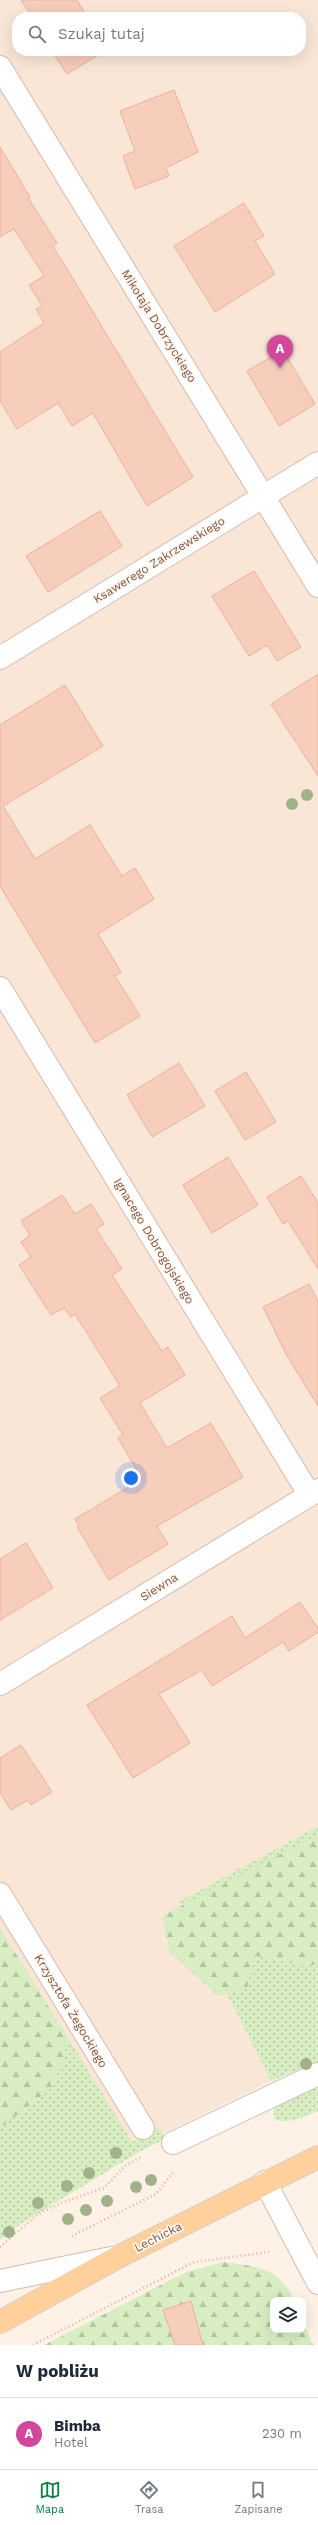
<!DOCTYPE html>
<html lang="pl">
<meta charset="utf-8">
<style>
:root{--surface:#fff;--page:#f6f6f7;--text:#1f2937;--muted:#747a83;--line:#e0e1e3;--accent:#0b8043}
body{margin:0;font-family:"Work Sans",sans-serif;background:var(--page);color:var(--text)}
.controls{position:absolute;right:12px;bottom:12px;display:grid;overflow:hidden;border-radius:8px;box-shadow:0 4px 16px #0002}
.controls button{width:36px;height:36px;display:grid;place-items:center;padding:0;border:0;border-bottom:1px solid var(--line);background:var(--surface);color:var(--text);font:20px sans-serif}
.you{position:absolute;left:131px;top:1478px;width:14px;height:14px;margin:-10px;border:3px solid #fff;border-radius:50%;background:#1a73e8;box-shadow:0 0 0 6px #1a73e833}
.badge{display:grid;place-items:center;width:26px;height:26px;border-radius:50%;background:var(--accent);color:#fff;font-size:13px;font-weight:700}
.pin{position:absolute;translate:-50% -33px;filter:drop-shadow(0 1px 2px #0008)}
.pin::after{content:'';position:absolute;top:21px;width:14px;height:12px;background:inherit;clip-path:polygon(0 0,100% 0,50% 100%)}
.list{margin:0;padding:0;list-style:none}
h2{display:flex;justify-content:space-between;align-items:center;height:52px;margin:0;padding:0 16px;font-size:17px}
h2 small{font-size:13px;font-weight:400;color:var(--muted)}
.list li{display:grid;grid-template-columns:26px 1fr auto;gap:12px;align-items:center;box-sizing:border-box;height:72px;padding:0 16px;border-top:1px solid var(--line)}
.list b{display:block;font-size:15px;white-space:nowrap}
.list p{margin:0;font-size:13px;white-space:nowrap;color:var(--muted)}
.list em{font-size:13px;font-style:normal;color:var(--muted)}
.icon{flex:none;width:22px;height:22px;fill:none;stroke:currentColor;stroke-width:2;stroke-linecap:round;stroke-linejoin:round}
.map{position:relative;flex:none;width:318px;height:2345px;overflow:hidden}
.search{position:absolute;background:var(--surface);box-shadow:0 4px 16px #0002;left:12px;right:12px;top:12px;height:44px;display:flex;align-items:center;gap:10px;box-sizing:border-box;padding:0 14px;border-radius:16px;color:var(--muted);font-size:15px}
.sheet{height:124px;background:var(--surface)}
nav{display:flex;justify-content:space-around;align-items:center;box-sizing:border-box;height:56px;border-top:1px solid var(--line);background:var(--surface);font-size:11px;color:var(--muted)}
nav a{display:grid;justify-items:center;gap:2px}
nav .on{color:var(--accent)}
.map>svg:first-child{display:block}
.residential{fill:#f9e6d6;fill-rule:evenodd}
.grass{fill:url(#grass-dots)}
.forest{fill:url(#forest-firs)}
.building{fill:#f7cdbb;stroke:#ebb099}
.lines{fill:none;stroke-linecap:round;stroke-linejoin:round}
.minor-casing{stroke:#d4bbad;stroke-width:24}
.major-casing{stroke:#dacfcb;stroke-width:24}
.path{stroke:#dcaf9d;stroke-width:2.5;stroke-dasharray:1 3;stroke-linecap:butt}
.minor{stroke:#fff;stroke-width:22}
.major{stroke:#ffd09c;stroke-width:22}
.tree{fill:#a1b188}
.labels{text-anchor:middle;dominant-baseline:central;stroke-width:3.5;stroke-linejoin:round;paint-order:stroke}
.street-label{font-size:12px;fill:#7b5547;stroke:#fff7ee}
</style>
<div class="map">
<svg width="318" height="2345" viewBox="0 0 318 2345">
<defs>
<pattern id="grass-dots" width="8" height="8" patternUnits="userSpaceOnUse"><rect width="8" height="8" fill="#d8eec2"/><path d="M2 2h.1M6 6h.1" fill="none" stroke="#b4c49f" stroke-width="1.8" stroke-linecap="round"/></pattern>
<pattern id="forest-firs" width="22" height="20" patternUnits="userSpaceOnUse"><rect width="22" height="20" fill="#d8eec2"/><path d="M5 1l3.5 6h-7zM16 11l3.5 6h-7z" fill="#b4c49f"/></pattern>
</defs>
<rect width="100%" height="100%" fill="#fef2e6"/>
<path class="residential" d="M0,0h318v1826l-138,75 91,180 -142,69 -129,-215zM17,17h284v34h-284z"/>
<g class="grass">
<path d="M318,1826v236l-47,19 -91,-180z"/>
<path d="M0,1928l132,214 26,-15 9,11 -26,13 -119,72 -22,17z"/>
<path d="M318,2081v30c-14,6 -28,13 -43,9l-2,-10 15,-14z"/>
</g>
<g class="forest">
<path d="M318,1835v127l-9,5 -53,-11 -9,33 -29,7 -48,-44 -8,-36z"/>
<path d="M0,1928l68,110 -5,25 -12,25 -51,40z"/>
<path d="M223,2262c31,4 57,5 71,38h-21v30h30v-8l10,23h-269l142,-73z"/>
</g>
<g class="building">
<path d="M21,0h56l10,17h-55z"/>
<path d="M52,51h53l-38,23z"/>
<path d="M174,90l24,62 -32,16 3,8 -34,13 -12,-33 12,-5 -15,-40z"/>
<path d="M0,147l30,50 -2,1 29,45 -4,3 140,231 -46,29 -54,-93 -21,13 -14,-23 -41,26 -17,-28v-49l44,-29 -8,-14 6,-3 -13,-21 15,-9 -30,-47 -14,8z"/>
<path d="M244,203l20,33 -9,5 20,33 -60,38 -41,-66z"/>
<path d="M283,350l32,54 -36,22 -32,-55z"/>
<path d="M100,511l22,35 -74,46 -22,-36z"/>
<path d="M254,571l47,76 -24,14 -10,-16 -18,11 -37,-60z"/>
<path d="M318,674v102l-47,-72z"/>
<path d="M65,685l38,61 -100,60 32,53 55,-34 32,51 13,-8 19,31 -56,35 23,38 -6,4 25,40 -45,27 -95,-157v-161z"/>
<path d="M179,1063l26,43 -53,31 -25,-42z"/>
<path d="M246,1072l30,50 -31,18 -30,-49z"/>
<path d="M228,1157l30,48 -46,28 -29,-48z"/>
<path d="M301,1176l17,27v66l-30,-48 -5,3 -16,-27z"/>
<path d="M62,1195l13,19 16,-10 13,20 -8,5 26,40 -10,6 50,76 6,-4 17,28 -45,28 27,45 44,-25 32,54 -86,49 11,18 -59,36 -32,-53 2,-1 -4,-7 67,-40 -24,-41 5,-3 -23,-37 20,-12 -45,-72 -4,3 -7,-9 -13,7 -32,-50 12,-8 -10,-15 9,-7 -9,-14z"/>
<path d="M309,1284l9,17v105l-32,-52 -23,-47z"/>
<path d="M26,1543l27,45 -53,32v-61z"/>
<path d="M300,1602l18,26v4l-29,19 -6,-9 -71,44 -10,-16 -43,24 31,49 -57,35 -46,-73 145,-89 13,22z"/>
<path d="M21,1745l31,47 -21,13 -3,-5 -17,10 -11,-17v-35z"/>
<path d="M191,2301l12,44h-28l-12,-35z"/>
</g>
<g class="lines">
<defs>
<g id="minor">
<path d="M0,67l318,519"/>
<path d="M0,658l318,-195"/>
<path d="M0,988l309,506"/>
<path d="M0,1684l318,-194"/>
<path d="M0,1894l143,234"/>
<path d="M173,2143l145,-69"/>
<path d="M265,2182l53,101"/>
<path d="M0,2281l111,-23"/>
</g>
<path id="major" d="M0,2322l120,-66 198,-99"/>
</defs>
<use href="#minor" class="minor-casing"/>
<use href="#major" class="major-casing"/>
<g class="path">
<path d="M72,2236l84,-42 18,-23"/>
<path d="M0,2247l38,-33 23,-11 43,-15 21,-22 16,-9"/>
<path d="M33,2345l161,-83 75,-10"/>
</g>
<use href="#minor" class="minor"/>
<use href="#major" class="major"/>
</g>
<g class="tree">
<circle cx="307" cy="795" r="6"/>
<circle cx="292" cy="804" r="6"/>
<circle cx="306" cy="2064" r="6"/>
<circle cx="116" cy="2153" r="6"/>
<circle cx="89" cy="2173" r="6"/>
<circle cx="151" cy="2180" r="6"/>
<circle cx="67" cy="2186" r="6"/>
<circle cx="136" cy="2187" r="6"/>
<circle cx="107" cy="2201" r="6"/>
<circle cx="38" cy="2203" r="6"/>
<circle cx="86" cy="2210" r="6"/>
<circle cx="68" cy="2219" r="6"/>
<circle cx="9" cy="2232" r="6"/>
</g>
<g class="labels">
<g class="street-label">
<text transform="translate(159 326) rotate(58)">Mikołaja Dobrzyckiego</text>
<text transform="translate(159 560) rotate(-32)">Ksawerego Zakrzewskiego</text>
<text transform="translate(154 1241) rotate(59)">Ignacego Dobrogojskiego</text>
<text transform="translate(159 1587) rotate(-32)">Siewna</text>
<text transform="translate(71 2011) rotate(59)">Krzysztofa Żegockiego</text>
<text transform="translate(158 2237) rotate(-27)">Lechicka</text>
</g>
</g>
</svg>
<div class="controls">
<button><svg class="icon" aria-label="layers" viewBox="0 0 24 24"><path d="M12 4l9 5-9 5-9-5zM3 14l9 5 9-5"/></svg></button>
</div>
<div class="you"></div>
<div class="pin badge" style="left:280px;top:368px;background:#d1479c">A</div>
<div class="search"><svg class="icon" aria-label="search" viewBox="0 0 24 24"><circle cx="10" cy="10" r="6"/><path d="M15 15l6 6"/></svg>Szukaj tutaj</div>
</div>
<section class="sheet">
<h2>W pobliżu<small></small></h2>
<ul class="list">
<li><span class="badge" style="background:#d1479c">A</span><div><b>Bimba</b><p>Hotel</p></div><em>230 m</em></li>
</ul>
</section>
<nav>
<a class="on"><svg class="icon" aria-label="map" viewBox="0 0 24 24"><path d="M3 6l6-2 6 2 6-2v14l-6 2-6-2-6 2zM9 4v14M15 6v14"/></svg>Mapa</a>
<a><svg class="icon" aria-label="directions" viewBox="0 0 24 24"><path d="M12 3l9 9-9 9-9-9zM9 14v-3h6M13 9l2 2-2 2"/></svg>Trasa</a>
<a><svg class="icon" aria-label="saved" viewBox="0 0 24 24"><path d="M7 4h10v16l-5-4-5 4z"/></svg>Zapisane</a>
</nav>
